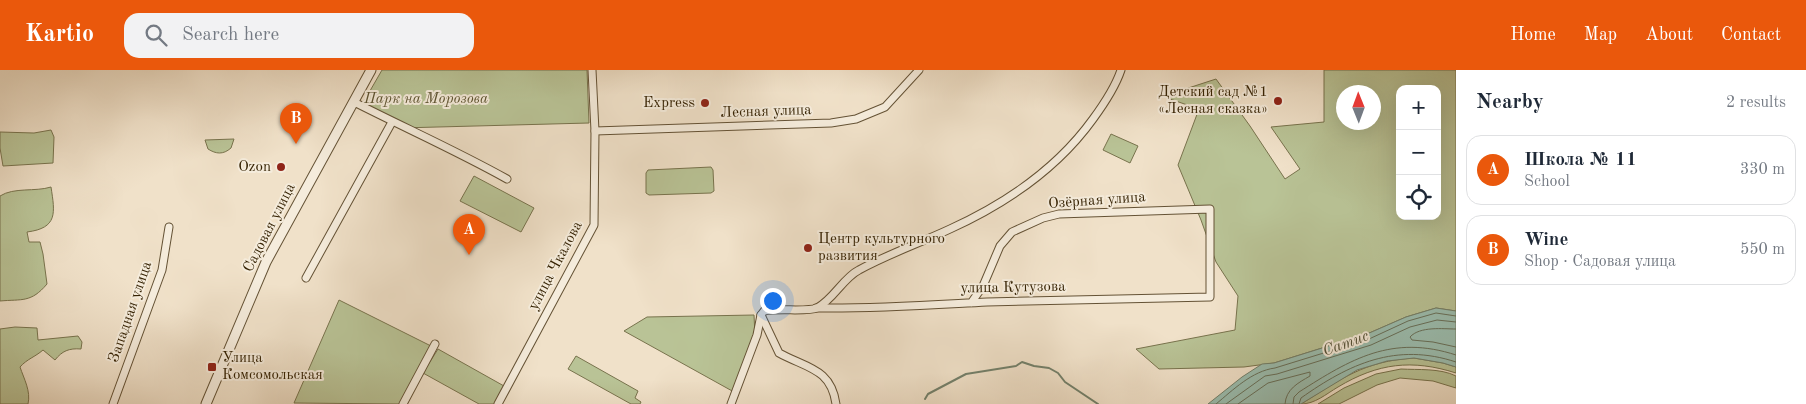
<!DOCTYPE html>
<meta charset="utf-8">
<style>
:root{--surface:#fff;--page:#f2f2f3;--text:#1f2937;--muted:#747a83;--line:#e0e1e3;--accent:#ea580c}
body{margin:0;font-family:"Old Standard TT",serif;background:var(--page);color:var(--text)}
.controls{position:absolute;right:15px;top:15px;display:grid;overflow:hidden;border-radius:10px;box-shadow:0 5px 20px #0002}
.controls button{width:45px;height:45px;display:grid;place-items:center;padding:0;border:0;border-bottom:1px solid var(--line);background:var(--surface);color:var(--text);font:25px sans-serif}
.compass{position:absolute;left:1336px;top:15px;width:45px;height:45px;border-radius:50%;background:var(--surface);box-shadow:0 5px 20px #0002;rotate:359deg}
.you{position:absolute;left:772px;top:230px;width:18px;height:18px;margin:-12px;border:4px solid #fff;border-radius:50%;background:#1a73e8;box-shadow:0 0 0 8px #1a73e833}
.badge{display:grid;place-items:center;width:32px;height:32px;border-radius:50%;background:var(--accent);color:#fff;font-size:16px;font-weight:700}
.pin{position:absolute;translate:-50% -41px;filter:drop-shadow(0 1px 2px #0008)}
.pin::after{content:'';position:absolute;top:26px;width:18px;height:15px;background:inherit;clip-path:polygon(0 0,100% 0,50% 100%)}
.list{margin:0;padding:0;list-style:none}
h2{display:flex;justify-content:space-between;align-items:center;height:65px;margin:0;padding:0 20px;font-size:21px}
h2 small{font-size:16px;font-weight:400;color:var(--muted)}
.list li{display:grid;grid-template-columns:32px 1fr auto;gap:15px;align-items:center;box-sizing:border-box;height:70px;margin:0 10px 10px;padding:0 10px;border:1px solid var(--line);border-radius:15px}
.list b{display:block;font-size:19px;white-space:nowrap}
.list p{margin:0;font-size:16px;white-space:nowrap;color:var(--muted)}
.list em{font-size:16px;font-style:normal;color:var(--muted)}
.icon{flex:none;width:28px;height:28px;fill:none;stroke:currentColor;stroke-width:2;stroke-linecap:round;stroke-linejoin:round}
.map{position:relative;flex:none;width:1456px;height:334px;overflow:hidden}
header{display:flex;align-items:center;gap:30px;box-sizing:border-box;height:70px;padding:0 25px;background:var(--accent);color:#fff}
header strong{font-size:24px}
nav{display:flex;gap:28px;margin-inline-start:auto;font-size:18px}
.search{width:350px;height:45px;background:var(--page);display:flex;align-items:center;gap:12px;box-sizing:border-box;padding:0 18px;border-radius:15px;color:var(--muted);font-size:19px}
main{display:flex}
aside{flex:1;background:var(--surface)}
.map>svg:first-child{display:block}
.green{fill:#b9c396;stroke:#78734d;fill-rule:evenodd}
.water{fill:#9bbeb0;stroke:#73806b}
.lines{fill:none;stroke-linecap:round;stroke-linejoin:round}
.shore{stroke:#68705a;stroke-width:1}
.stream{stroke:#73806b;stroke-width:2}
.minor-casing{stroke:#645235;stroke-width:9}
.tertiary-casing{stroke:#645235;stroke-width:11}
.minor{stroke:#f5ecdc;stroke-width:7}
.tertiary{stroke:#f5ecdc;stroke-width:9}
.poi-dot{fill:#8f2418;stroke:#f5ecdc;stroke-width:2}
.labels{text-anchor:middle;dominant-baseline:central;stroke-width:4;stroke-linejoin:round;paint-order:stroke}
.poi-label{font-size:15px;fill:#362304;stroke:#f5ecdc;text-anchor:end}
.park-label{font-size:15px;font-style:italic;fill:#5d5330;stroke:#f5ecdc}
.street-label{font-size:15px;fill:#362304;stroke:#f5ecdc}
.water-label{font-size:16px;font-style:italic;fill:#545238;stroke:#f5ecdc}
</style>
<header>
<strong>Kartio</strong>
<div class="search"><svg class="icon" aria-label="search" viewBox="0 0 24 24"><circle cx="10" cy="10" r="6"/><path d="M15 15l6 6"/></svg>Search here</div>
<nav><a>Home</a><a>Map</a><a>About</a><a>Contact</a></nav>
</header>
<main>
<div class="map">
<svg width="1456" height="334" viewBox="0 0 1456 334">
<rect width="100%" height="100%" fill="#f0e1c9"/>
<filter id="stains"><feTurbulence type="fractalNoise" baseFrequency=".004" numOctaves="4"/><feColorMatrix values="0 0 0 0 .2 0 0 0 0 .09 0 0 0 0 .02 0 0 0 .5 -.17"/></filter>
<radialGradient id="worn" r=".72"><stop offset=".6" stop-color="#630" stop-opacity="0"/><stop offset="1" stop-color="#630" stop-opacity=".3"/></radialGradient>
<g class="green">
<path d="M382,0h205l2,53 -189,5 -37,-25z"/>
<path d="M1324,0h132v241l-20,-3 -30,9 -39,17 -93,29 -30,4 -85,2 -23,-20 99,-19 3,-34 -22,-34 -15,-42 -23,-55 21,-56 -29,-10 3,-6 43,-14 34,47 35,53 15,-10 -29,-42 53,-5zM1400,19h37v127h-37zM1344,22h30v30h-30z"/>
<path d="M51,60l3,7 -1,26 -50,3 -3,-18v-16l34,1z"/>
<path d="M1111,64l27,12 -8,17 -27,-13z"/>
<path d="M234,69l-3,9c-8,7 -15,6 -23,1l-3,-9z"/>
<path d="M711,97l2,3 1,21 -3,2 -62,2 -3,-2v-20l2,-3z"/>
<path d="M474,106l60,32 -13,24 -61,-31z"/>
<path d="M51,117c4,26 7,41 -24,45l2,10h11l3,12 4,30c-16,19 -25,15 -47,17v-105c14,-9 35,-4 51,-9z"/>
<path d="M339,230l92,46 -31,58 -106,-1z"/>
<path d="M754,245l1,21 -21,56 -110,-61 23,-14z"/>
<path d="M15,257l22,1 1,12 40,-4 4,6 -1,7c-12,-1 -19,2 -26,11l-12,-10c-8,7 -16,9 -23,17 4,12 11,24 8,37h-28v-75z"/>
<path d="M438,279l66,37 -9,18h-16l-56,-31z"/>
<path d="M576,286l62,35 -3,7 6,4 -1,2h-9l-63,-35z"/>
<path d="M1414,288l29,5 13,4v6c-44,-14 -78,-10 -118,14 -12,7 -23,17 -37,17 40,-25 63,-43 113,-46z"/>
<path d="M1401,299c17,1 39,-1 55,7v12l-23,-7 -33,-3 -23,7 -38,19h-21l26,-16 32,-14z"/>
</g>
<path class="water" d="M1436,238l20,3v56l-13,-4 -29,-5 -27,3 -30,9 -56,34h-93l34,-27 20,-13 12,-1 93,-29 39,-17z"/>
<g class="lines">
<g class="shore">
<path d="M1456,259c-13,0 -36,-3 -46,8l2,3 21,2 23,5"/>
<path d="M1216,334c17,-14 36,-33 59,-36l94,-29 39,-18 28,-8 20,3"/>
<path d="M1226,334l39,-28 12,-2 94,-29 39,-18 27,-7 19,2"/>
<path d="M1238,334l30,-21 42,-11v4c-12,7 -24,13 -25,28"/>
<path d="M1293,334l1,-7 5,-5c52,-33 93,-58 157,-37"/>
<path d="M1299,334l2,-6c48,-34 95,-56 155,-36"/>
</g>
<path class="stream" d="M925,329l3,-5 38,-20 50,-8 6,-4 12,4 15,2 9,5 7,9 33,22"/>
<defs>
<g id="minor">
<path d="M354,32c51,26 103,49 153,77"/>
<path d="M595,61l236,-8 25,-4 29,-12 34,-37"/>
<path d="M306,208l86,-156"/>
<path d="M816,238c57,1 114,-3 171,-6l223,-5v-88l-151,5 -16,4 -31,14 -12,14 -17,40 -12,17"/>
<path d="M761,245l18,38c27,15 52,15 57,51"/>
<path d="M113,334l49,-134 7,-43"/>
<path d="M403,334l32,-60"/>
<path d="M498,334l96,-179 1,-94 -3,-61"/>
<path d="M731,334l26,-69 4,-20 3,-4c14,-3 44,1 53,-3 17,-9 26,-30 42,-38 29,-16 61,-27 91,-41 55,-25 107,-60 143,-110 11,-15 22,-31 28,-49"/>
</g>
<path id="tertiary" d="M206,334l60,-142 105,-192"/>
</defs>
<use href="#minor" class="minor-casing"/>
<use href="#tertiary" class="tertiary-casing"/>
<use href="#minor" class="minor"/>
<use href="#tertiary" class="tertiary"/>
</g>
<g class="poi-dot">
<circle cx="1278" cy="31" r="5"/>
<circle cx="705" cy="33" r="5"/>
<circle cx="281" cy="97" r="5"/>
<circle cx="808" cy="178" r="5"/>
<rect x="207" y="292" width="10" height="10" rx="2.5"/>
</g>
<g class="labels">
<g class="poi-label">
<text x="1268" y="22">Детский сад №1<tspan x="1268" dy="17">«Лесная сказка»</tspan></text>
<text x="695" y="33">Express</text>
<text x="271" y="97">Ozon</text>
<text x="818" y="169" text-anchor="start">Центр культурного<tspan x="818" dy="17">развития</tspan></text>
<text x="222" y="288" text-anchor="start">Улица<tspan x="222" dy="17">Комсомольская</tspan></text>
</g>
<g class="park-label">
<text x="426" y="29">Парк на Морозова</text>
</g>
<g class="street-label">
<text transform="translate(766 42) rotate(-2)">Лесная улица</text>
<text transform="translate(1097 131) rotate(-4)">Озёрная улица</text>
<text transform="translate(270 158) rotate(-63)">Садовая улица</text>
<text transform="translate(556 196) rotate(-62)">улица Чкалова</text>
<text transform="translate(1013 218) rotate(-1)">улица Кутузова</text>
<text transform="translate(131 242) rotate(-71)">Западная улица</text>
</g>
<g class="water-label">
<text transform="translate(1346 274) rotate(-20)">Сатис</text>
</g>
</g>
<rect width="100%" height="100%" filter="url(#stains)"/>
<rect width="100%" height="100%" fill="url(#worn)"/>
</svg>
<div class="controls">
<button>+</button>
<button>−</button>
<button><svg class="icon" aria-label="locate" viewBox="0 0 24 24"><circle cx="12" cy="12" r="6"/><path d="M12 2v4M12 18v4M2 12h4M18 12h4"/></svg></button>
</div>
<svg class="compass" viewBox="-18 -18 36 36"><path d="M0-13l5 13h-10z" fill="#e53935"/><path d="M0 13l5-13h-10z" fill="#747a83"/></svg>
<div class="you"></div>
<div class="pin badge" style="left:469px;top:185px">A</div>
<div class="pin badge" style="left:296px;top:74px">B</div>
</div>
<aside>
<h2>Nearby<small>2 results</small></h2>
<ul class="list">
<li><span class="badge">A</span><div><b>Школа № 11</b><p>School</p></div><em>330 m</em></li>
<li><span class="badge">B</span><div><b>Wine</b><p>Shop · Садовая улица</p></div><em>550 m</em></li>
</ul>
</aside>
</main>
